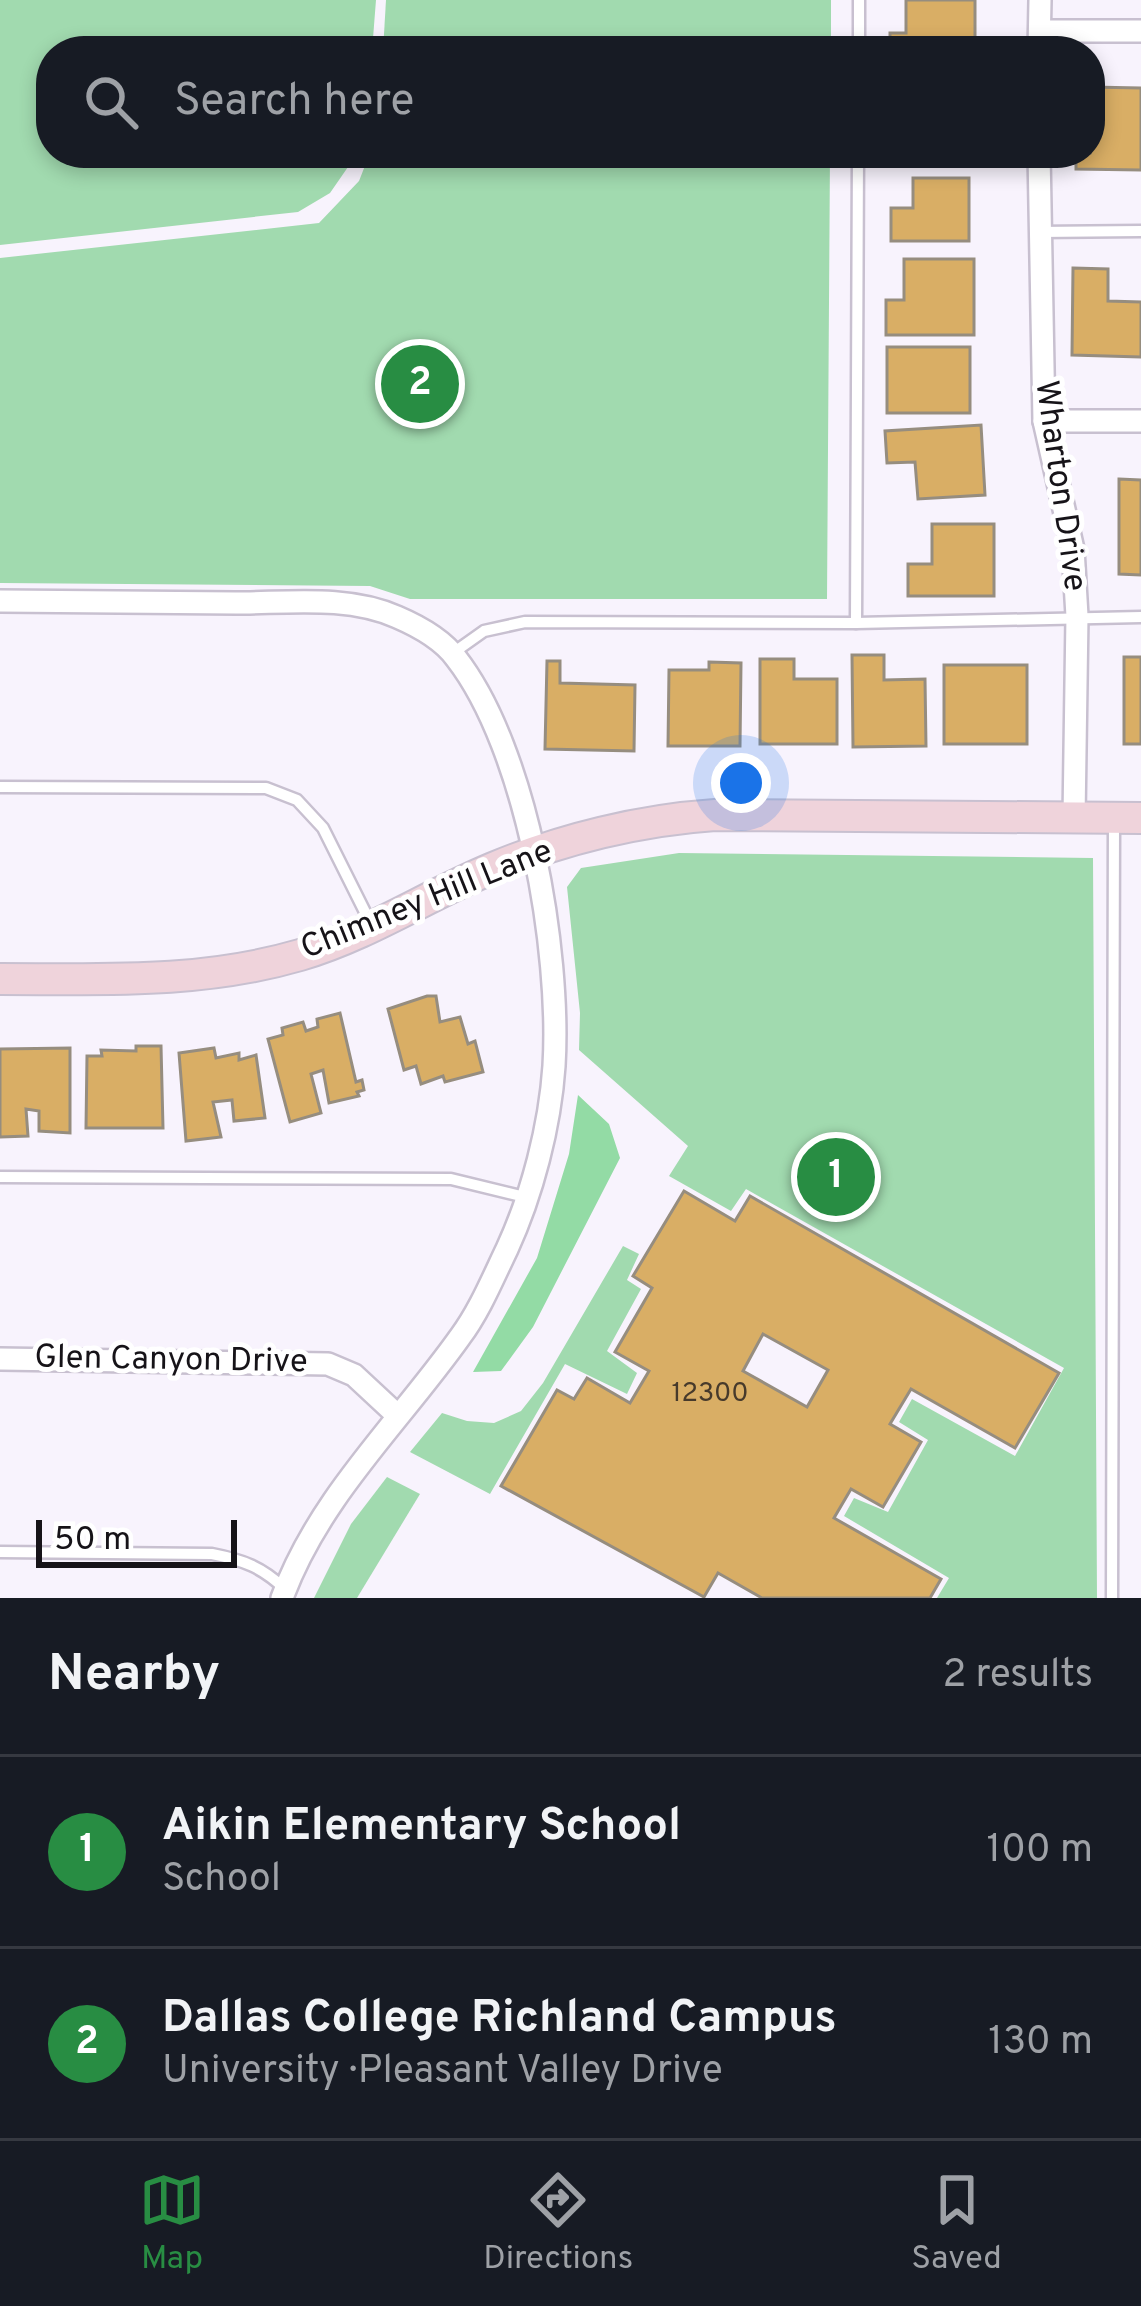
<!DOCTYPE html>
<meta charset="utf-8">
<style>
:root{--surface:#171b24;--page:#242831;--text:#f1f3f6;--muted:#9ea1a6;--line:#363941;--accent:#288d43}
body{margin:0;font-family:Overpass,sans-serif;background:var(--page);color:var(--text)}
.scale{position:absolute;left:36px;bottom:30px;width:201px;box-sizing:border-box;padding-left:12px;border:6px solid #161318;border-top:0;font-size:33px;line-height:42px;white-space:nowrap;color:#161318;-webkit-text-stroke:9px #fff;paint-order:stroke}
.you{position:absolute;left:741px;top:783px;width:42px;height:42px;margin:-30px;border:9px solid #fff;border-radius:50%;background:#1a73e8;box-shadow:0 0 0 18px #1a73e833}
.badge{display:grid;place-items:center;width:78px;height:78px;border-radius:50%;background:var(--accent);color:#fff;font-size:39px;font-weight:700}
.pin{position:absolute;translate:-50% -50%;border:6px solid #fff;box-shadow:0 3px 12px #0006}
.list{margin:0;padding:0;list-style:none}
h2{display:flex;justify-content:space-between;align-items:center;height:156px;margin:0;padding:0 48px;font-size:51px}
h2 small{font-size:39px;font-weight:400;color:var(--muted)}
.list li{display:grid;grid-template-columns:78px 1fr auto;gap:36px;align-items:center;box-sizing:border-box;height:192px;padding:0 48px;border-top:3px solid var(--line)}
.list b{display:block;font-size:45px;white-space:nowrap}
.list p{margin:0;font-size:39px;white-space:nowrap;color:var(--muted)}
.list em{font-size:39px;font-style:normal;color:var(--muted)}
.icon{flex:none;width:66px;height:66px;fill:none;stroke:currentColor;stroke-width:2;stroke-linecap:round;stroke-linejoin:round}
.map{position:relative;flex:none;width:1141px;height:1598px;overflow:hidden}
.search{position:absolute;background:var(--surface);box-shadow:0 6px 18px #0003;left:36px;right:36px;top:36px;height:132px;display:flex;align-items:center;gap:30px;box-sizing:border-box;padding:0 42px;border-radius:48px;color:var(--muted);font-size:45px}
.sheet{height:540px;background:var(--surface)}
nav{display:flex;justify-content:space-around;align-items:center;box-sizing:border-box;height:168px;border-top:3px solid var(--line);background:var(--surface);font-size:33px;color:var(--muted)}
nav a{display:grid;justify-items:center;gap:6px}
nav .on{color:var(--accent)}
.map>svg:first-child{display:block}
.green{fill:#a1daaf}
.forest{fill:#93dba5}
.building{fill:#d9ae65;stroke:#968d7f;stroke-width:3;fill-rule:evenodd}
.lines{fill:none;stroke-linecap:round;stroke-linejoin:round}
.lane-casing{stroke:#c8c0d0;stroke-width:15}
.street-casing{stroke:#c8c0d0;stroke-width:26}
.secondary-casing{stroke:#c8c0d0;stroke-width:34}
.lane{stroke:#fff;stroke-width:10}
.street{stroke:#fff;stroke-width:21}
.secondary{stroke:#efd3db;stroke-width:30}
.labels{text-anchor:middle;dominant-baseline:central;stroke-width:10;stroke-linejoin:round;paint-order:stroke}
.number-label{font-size:27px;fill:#473a2b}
.street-label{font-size:33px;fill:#161318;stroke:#fff}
</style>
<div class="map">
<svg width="1141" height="1598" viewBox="0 0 1141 1598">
<rect width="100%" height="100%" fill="#f8f3fd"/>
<g class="green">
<path d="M0,0h376l-4,51h-321v102l306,1 -27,39 -32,19 -298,33z"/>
<path d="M386,0h445v51h-448z"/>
<path d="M370,153h460l-3,446h-417l-40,-13 -370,-3v-325l319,-35 40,-42z"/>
<path d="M679,853l414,5 4,740h-160l12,-20 -105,-62 10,-18 34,14 40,-72 -29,-18 13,-23 103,57 49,-88 -318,-179 -15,22 -62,-35 19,-30 -109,-96 1,-37 -13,-126 14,-19z"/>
<path d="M623,1246l16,8 -12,26 14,9 -34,62 30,22 -10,21 -62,-30 -75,130 -80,-42 32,-39 25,8 27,2 27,-12 22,-28z"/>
<path d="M387,1477l33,17 -63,104h-43l37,-74z"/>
</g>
<path class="forest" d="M578,1095l31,29 11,34 -87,169 -32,44 -28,1 64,-114 32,-104z"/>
<g class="building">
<path d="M906,0h69v51h-85v-18h16z"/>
<path d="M1090,87l51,1v82l-65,-1v-16h14z"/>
<path d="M913,178h56v63h-78v-33h22z"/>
<path d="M904,259h70v76h-88v-35h18z"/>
<path d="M1073,268l35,1v32l33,1v55l-69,-2z"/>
<rect x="887" y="347" width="83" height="66"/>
<path d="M981,425l4,70 -67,4 -3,-37 -28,1 -2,-32z"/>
<path d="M1119,479l22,1v95l-22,-1z"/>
<path d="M932,524h62v72h-86v-32h24z"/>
<path d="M852,655h32v25l41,-1 1,67 -73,1z"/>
<rect x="1124" y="657" width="17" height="87"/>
<path d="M760,659h34v20h43v65h-77z"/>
<path d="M547,661h13v22l75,2 -1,66 -89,-2z"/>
<path d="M709,662l32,1 -1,83h-72l1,-76h40z"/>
<rect x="944" y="665" width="83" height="79"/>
<path d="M427,996h9l4,26 20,-5 8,27 7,-3 8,31 -38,10 -2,-6 -22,8 -5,-18 -12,4 -16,-61z"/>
<path d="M340,1013l16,69 6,-2 2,10 -7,2 2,4 -30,7 -6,-33 -12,4 10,39 -31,9 -22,-83 15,-4 -1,-7 21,-6 3,9 12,-4 -1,-8z"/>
<path d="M136,1046h25l2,82h-77l1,-72h15l-1,-6 35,1z"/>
<path d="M70,1048v85l-31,-2v-20l-13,-2 2,27 -28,1v-88z"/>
<path d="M214,1048l2,10 23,-5v7l17,-5 9,63 -31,3 -2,-21 -19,2 8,35 -35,4 -7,-88z"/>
<path d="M684,1191l51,30 15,-25 309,177 -44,75 -104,-59 -21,35 31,18 -38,65 -32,-18 -17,29 107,61 -11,19h-168l-44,-25 -14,24 -203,-111 56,-96 17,9 13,-21 43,25 19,-32 -34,-19 37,-64 -19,-12zM763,1334l65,36 -21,37 -64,-36z"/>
</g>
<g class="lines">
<defs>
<g id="lane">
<path d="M859,51v-51"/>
<path d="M1038,232l103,-1"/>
<path d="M856,623l2,-470"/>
<path d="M453,653l31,-22 41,-9 331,1 285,-6"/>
<path d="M0,787l266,1 31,12 26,28 49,98"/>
<path d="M0,1177l451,2 74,18"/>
<path d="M0,1552l212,2c31,6 50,13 73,35"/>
<path d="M1112,1598l2,-777"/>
</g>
<g id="street">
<path d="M1040,31h101"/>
<path d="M1039,51l1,-51"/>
<path d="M1039,153l5,268 29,128 4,67 -3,202"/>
<path d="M1044,421h97"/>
<path d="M0,601c79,1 157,1 236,2 52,0 112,-8 161,14 21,9 45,22 59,41 71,91 105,293 98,408 -4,60 -22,129 -47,183 -14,29 -28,63 -47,88 -61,86 -141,160 -178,261"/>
<path d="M0,1359l328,5 26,11 43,40"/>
</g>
<path id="secondary" d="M0,979c102,0 201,5 300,-24 68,-20 128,-60 193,-87 69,-29 147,-48 222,-53l426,3"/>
</defs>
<use href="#lane" class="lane-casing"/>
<use href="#street" class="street-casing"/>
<use href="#secondary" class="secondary-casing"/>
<use href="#lane" class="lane"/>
<use href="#street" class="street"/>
<use href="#secondary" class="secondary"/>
</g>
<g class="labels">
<g class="number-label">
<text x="710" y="1394">12300</text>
</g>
<g class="street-label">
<text transform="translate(1059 486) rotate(82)">Wharton Drive</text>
<text transform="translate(427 901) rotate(-22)">Chimney Hill Lane</text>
<text transform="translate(171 1361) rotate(1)">Glen Canyon Drive</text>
</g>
</g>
</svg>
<div class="scale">50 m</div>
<div class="you"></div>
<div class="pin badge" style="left:836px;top:1177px">1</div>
<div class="pin badge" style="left:420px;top:384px">2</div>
<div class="search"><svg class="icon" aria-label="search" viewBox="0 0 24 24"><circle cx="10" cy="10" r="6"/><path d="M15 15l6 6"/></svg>Search here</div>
</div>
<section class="sheet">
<h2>Nearby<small>2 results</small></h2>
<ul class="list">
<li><span class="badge">1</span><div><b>Aikin Elementary School</b><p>School</p></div><em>100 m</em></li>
<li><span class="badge">2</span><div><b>Dallas College Richland Campus</b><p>University · Pleasant Valley Drive</p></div><em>130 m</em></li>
</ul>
</section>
<nav>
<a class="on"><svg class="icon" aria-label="map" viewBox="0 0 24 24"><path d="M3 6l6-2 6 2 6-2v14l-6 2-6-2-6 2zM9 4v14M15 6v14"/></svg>Map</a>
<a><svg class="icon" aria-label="directions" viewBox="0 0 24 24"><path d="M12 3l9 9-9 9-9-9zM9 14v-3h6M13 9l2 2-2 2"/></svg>Directions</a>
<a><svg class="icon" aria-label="saved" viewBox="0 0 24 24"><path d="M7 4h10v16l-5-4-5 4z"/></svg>Saved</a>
</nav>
